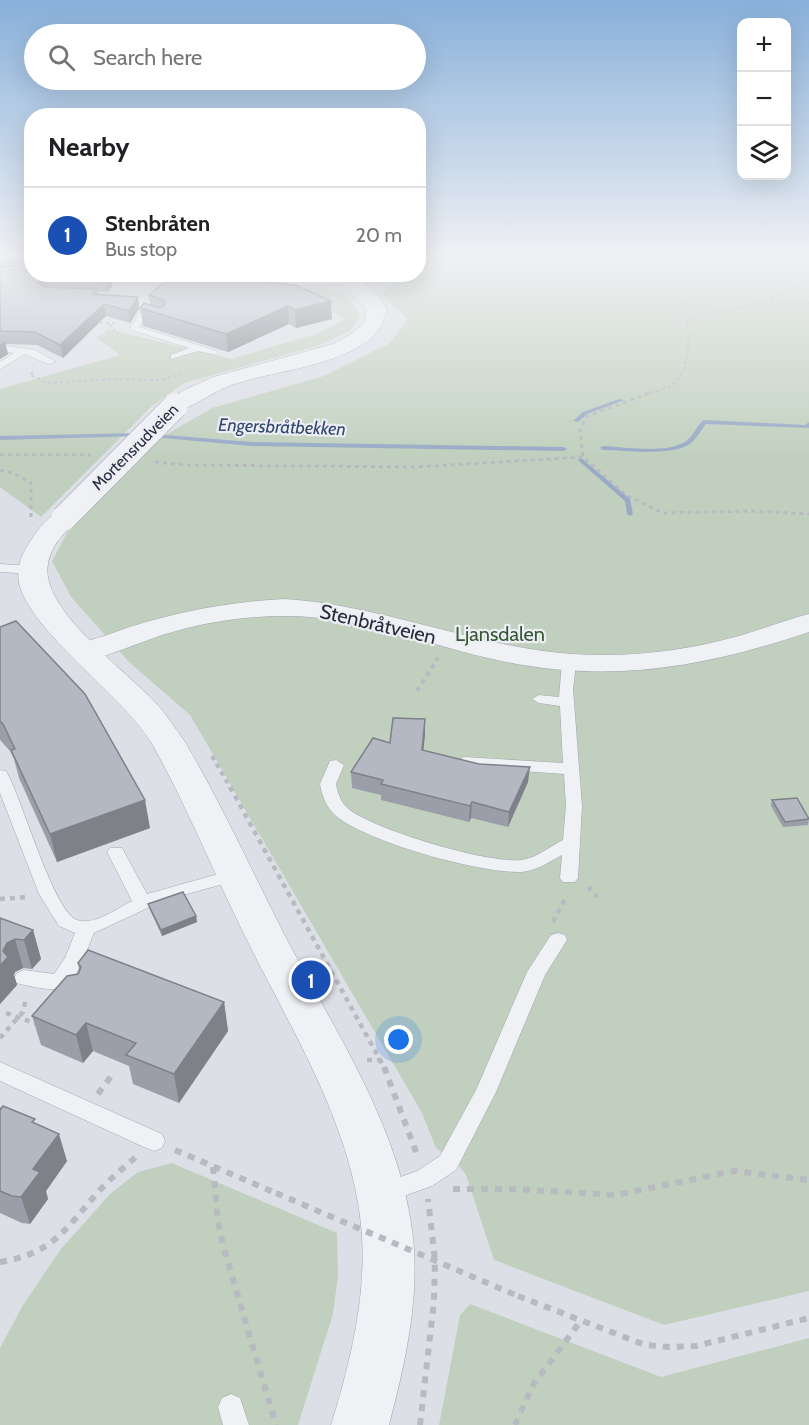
<!DOCTYPE html>
<meta charset="utf-8">
<style>
:root{--surface:#fff;--page:#f6f6f6;--text:#202124;--muted:#757577;--line:#e0e0e0;--accent:#b45309}
body{margin:0;font-family:Cabin,sans-serif;background:var(--page);color:var(--text)}
.controls{position:absolute;right:18px;top:18px;display:grid;overflow:hidden;border-radius:12px;box-shadow:0 6px 24px #0002}
.controls button{width:54px;height:54px;display:grid;place-items:center;padding:0;border:0;border-bottom:2px solid var(--line);background:var(--surface);color:var(--text);font:30px sans-serif}
.you{position:absolute;left:399px;top:1040px;width:21px;height:21px;margin:-15px;border:4px solid #fff;border-radius:50%;background:#1a73e8;box-shadow:0 0 0 9px #1a73e833}
.badge{display:grid;place-items:center;width:39px;height:39px;border-radius:50%;background:var(--accent);color:#fff;font-size:20px;font-weight:700}
.pin{position:absolute;translate:-50% -50%;border:3px solid #fff;box-shadow:0 2px 6px #0006}
.list{margin:0;padding:0;list-style:none}
h2{display:flex;justify-content:space-between;align-items:center;height:78px;margin:0;padding:0 24px;font-size:26px}
h2 small{font-size:20px;font-weight:400;color:var(--muted)}
.list li{display:grid;grid-template-columns:39px 1fr auto;gap:18px;align-items:center;box-sizing:border-box;height:96px;padding:0 24px;border-top:2px solid var(--line)}
.list b{display:block;font-size:22px;white-space:nowrap}
.list p{margin:0;font-size:20px;white-space:nowrap;color:var(--muted)}
.list em{font-size:20px;font-style:normal;color:var(--muted)}
.icon{flex:none;width:33px;height:33px;fill:none;stroke:currentColor;stroke-width:2;stroke-linecap:round;stroke-linejoin:round}
.map{position:relative;flex:none;width:809px;height:1425px;overflow:hidden}
.search{position:absolute;background:var(--surface);box-shadow:0 6px 24px #0002;left:24px;top:24px;width:402px;height:66px;display:flex;align-items:center;gap:15px;box-sizing:border-box;padding:0 21px;border-radius:33px;color:var(--muted);font-size:22px}
.panel{position:absolute;background:var(--surface);box-shadow:0 6px 24px #0002;left:24px;top:108px;width:402px;height:174px;border-radius:24px}
.map>svg:first-child{display:block}
.green{fill:#c1d0be}
.lines{fill:none;stroke-linecap:round;stroke-linejoin:round}
.stream{fill:#98aac6;fill-rule:evenodd}
.service-casing{stroke:#a3a6b0;stroke-width:1}
.minor-casing{stroke:#a3a6b0;stroke-width:1}
.tertiary-casing{stroke:#a3a6b0;stroke-width:1}
.path-far4{stroke:#b7bac1;stroke-width:2;stroke-dasharray:3 3;stroke-linecap:butt}
.path-far3{stroke:#b7bac1;stroke-width:3;stroke-dasharray:4 4;stroke-linecap:butt}
.path-far2{stroke:#b7bac1;stroke-width:4;stroke-dasharray:4.5 4.5;stroke-linecap:butt}
.path-far1{stroke:#b7bac1;stroke-width:4.5;stroke-dasharray:5 5;stroke-linecap:butt}
.path{stroke:#b7bac1;stroke-width:6;stroke-dasharray:7 7;stroke-linecap:butt}
.service{fill:#eff1f5;fill-rule:evenodd}
.minor{fill:#eff1f5;fill-rule:evenodd}
.tertiary{fill:#eff1f5;fill-rule:evenodd}
.tertiary-bridge-casing{stroke:#a3a6b0;stroke-width:26;stroke-linecap:butt}
.path-bridge{stroke:#b7bac1;stroke-width:6;stroke-dasharray:7 7;stroke-linecap:butt}
.tertiary-bridge{stroke:#eff1f5;stroke-width:25}
.wall{fill:#9b9ea8}
.shaded-wall{fill:#7e8188}
.building{fill:#b4b8c3;stroke:#7e8188;stroke-width:1.5}
.labels{text-anchor:middle;dominant-baseline:central;stroke-width:4.5;stroke-linejoin:round;paint-order:stroke}
.far-street-label{font-size:16px;fill:#272c3d;stroke:#eceef4}
.far-water-label{font-size:18px;font-style:italic;fill:#324770;stroke:#eceef4}
.street-label{font-size:20px;fill:#272c3d;stroke:#eceef4}
.park-label{font-size:20px;fill:#375834;stroke:#eceef4}
</style>
<div class="map">
<svg width="809" height="1425" viewBox="0 0 809 1425">
<rect width="100%" height="100%" fill="#dddfe6"/>
<g class="green">
<path d="M419,258h390v1033l-145,34 -170,-65 -28,-85 -9,-12 -21,-15 -14,-35 -232,-398 -61,-53 -58,-65 -19,-36 16,-30 92,-93 52,-30 112,-32 66,-33 18,-24 -26,-24 19,-20 17,-1z"/>
<path d="M283,288c31,0 63,-6 77,29l-10,14 -30,14 -136,38 -32,23 -111,111 -41,-30v-98l120,-34 -23,-17 11,-9 123,30 85,-25 30,-15z"/>
<path d="M172,1163l165,70 1,42 -5,39 -35,111h-298v-77l23,-43 38,-56 49,-55 28,-22z"/>
<path d="M470,1304l191,73 148,-39v87h-370l21,-110z"/>
</g>
<g class="lines">
<g class="stream">
<path d="M619,399l5,1 -37,14 -9,8 -5,-1 10,-9z"/>
<path d="M704,420l101,5 4,-3v6l-103,-4c-5,6 -9,14 -15,19 -17,14 -66,7 -88,7l-3,-2 3,-2c23,1 62,8 82,-4 8,-5 11,-16 19,-22z"/>
<path d="M140,433l3,2 -1,1 -142,4v-4z"/>
<path d="M153,434l99,8 312,5 3,2 -3,2 -312,-5 -101,-9v-2z"/>
<path d="M581,458l49,41 3,15 -1,1 -2,1 -3,-2 -2,-13 -46,-40 -1,-1z"/>
</g>
<defs>
<g id="service">
<path d="M175,274h10l-22,16 -24,37 78,24v4l-19,-4 -27,8v-4l18,-7 -58,-18 -1,-2 31,-45h-71l-4,-2 4,-2h78z"/>
<path d="M0,345l35,5 21,12 -8,2 -23,-10 -25,15v-7l14,-9 -14,-2z"/>
<path d="M0,564l32,2 6,4 -6,4 -32,-2z"/>
<path d="M569,659l7,4 -3,26 9,117 -4,72 -3,4h-12l-3,-4 2,-23c-13,7 -28,17 -42,17 -41,1 -147,-29 -180,-53 -12,-8 -18,-22 -20,-35l10,-23 6,-1 8,5 -8,19c2,11 6,21 15,27 29,20 137,53 171,49 14,-2 29,-14 41,-20l3,-34 -2,-32 -100,-7 -8,-5 8,-5 99,6 -3,-57 -21,-3 -7,-4 7,-4 20,2 3,-34z"/>
<path d="M0,770l6,1c16,27 47,140 71,149 17,6 41,-12 55,-19l-25,-49 3,-4h12l25,46 89,-25 6,2 3,4 -3,4 -77,21 -71,33c-6,14 -17,47 -30,55 -7,4 -38,-2 -47,-5l-3,-5 3,-5 7,-3 30,4 11,-16 10,-25 -16,-7 -20,-32 -39,-101z"/>
<path d="M558,933l7,2 2,5 -22,35 -49,117 -40,78 -24,16 -48,17 -8,-3 -3,-7 3,-7 41,-15 23,-15 37,-68 50,-116 24,-37z"/>
<path d="M0,1062l162,72 3,7 -3,7 -8,3 -8,-3 -146,-67z"/>
<path d="M231,1394l9,4 9,27h-26l-5,-18 4,-9z"/>
</g>
<g id="minor">
<path d="M194,274h155l6,5 -9,5 -88,2 -56,-7z"/>
<path d="M285,599c98,6 189,48 287,55 56,4 112,-3 167,-18 24,-7 46,-16 70,-22v18c-110,37 -207,53 -321,26 -68,-16 -135,-43 -205,-42 -41,0 -82,7 -121,19 -24,8 -48,19 -73,25l-10,-3 -5,-6c7,-10 21,-12 33,-16 58,-21 116,-33 178,-36z"/>
</g>
<g id="tertiary">
<path d="M334,274h20l24,21 9,14c-4,14 -9,25 -22,34 -40,26 -91,27 -136,43 -18,6 -45,29 -62,25l-3,-5 3,-5 19,-12 27,-12 120,-33 20,-11 11,-10 3,-14z"/>
<path d="M64,510l9,2 4,6c-11,15 -26,26 -29,46 -9,44 78,107 107,138 11,12 20,26 30,40 36,61 66,127 98,190 48,93 112,186 128,291 11,67 -5,137 -22,202h-58c20,-65 37,-133 30,-201 -11,-103 -72,-198 -117,-290 -31,-63 -58,-130 -93,-192 -29,-47 -121,-111 -132,-159 -3,-16 3,-30 12,-43 8,-12 18,-26 33,-30z"/>
</g>
</defs>
<use href="#service" class="service-casing"/>
<use href="#minor" class="minor-casing"/>
<use href="#tertiary" class="tertiary-casing"/>
<g class="path-far4">
<path d="M634,258c18,2 61,1 59,29 -1,7 -7,14 -9,22 6,18 7,59 -8,73 -8,7 -22,9 -31,13"/>
<path d="M764,301l45,2"/>
<path d="M688,318l66,-13 55,-23"/>
<path d="M94,323h25"/>
<path d="M109,325l10,9"/>
<path d="M33,372l-3,3 18,8 64,-4 48,1 21,-6"/>
</g>
<g class="path-far3">
<path d="M649,393l-63,24 -6,13 3,27 43,38 37,18 88,-2 58,3"/>
<path d="M0,455h91"/>
<path d="M155,462l29,3 232,2 167,-10"/>
<path d="M0,470l13,3 18,10v34"/>
</g>
<g class="path-far2">
<path d="M417,691l21,-33"/>
<path d="M212,756l19,33"/>
</g>
<g class="path-far1">
<path d="M230,787l155,282"/>
<path d="M590,886v4l7,7"/>
<path d="M0,899l27,-2"/>
<path d="M553,922l14,-27"/>
<path d="M6,1013l31,11"/>
<path d="M0,1038l23,-26 3,-14"/>
<path d="M367,1060h14"/>
</g>
<g class="path">
<path d="M384,1067l34,90"/>
<path d="M98,1094l14,-19"/>
<path d="M175,1150l101,43"/>
<path d="M213,1167l5,55 6,27 52,176"/>
<path d="M453,1189h60l103,6 118,-24 75,9"/>
<path d="M0,1262c52,-8 66,-33 98,-70 12,-13 25,-24 38,-35"/>
<path d="M518,1296l127,49 24,2 27,-1 113,-28"/>
<path d="M420,1425l14,-124 1,-41 -7,-61"/>
<path d="M515,1425l18,-40 47,-63"/>
</g>
<use href="#service" class="service"/>
<use href="#minor" class="minor"/>
<use href="#tertiary" class="tertiary"/>
<defs>
<path id="tertiary-bridge" d="M64,518l111,-112"/>
</defs>
<use href="#tertiary-bridge" class="tertiary-bridge-casing"/>
<path class="path-bridge" d="M276,1193l242,103"/>
<use href="#tertiary-bridge" class="tertiary-bridge"/>
</g>
<g class="wall">
<path d="M29,268l1,6 2,1h6v-1h85l-3,3 -9,1 1,9 -5,5 -10,-1 1,3 40,3 1,12 -9,14 -24,-7 -43,42 -26,-13 -32,-1 3,10 -8,5v-88z"/>
<path d="M261,281l71,38 -36,9 -7,-4 -61,28 -85,-26 -3,-18 10,-3 -1,-10z"/>
<path d="M0,627l150,201 -93,34 -38,-84 -5,-19 -4,-8 -10,-11z"/>
<path d="M425,734l-2,17 105,31 -20,45 -37,-9 -2,4 -88,-22v-5l-29,-7 -1,-16 39,-29z"/>
<path d="M772,800l37,18 -1,7 -25,2 -12,-21z"/>
<path d="M148,904l48,12 1,6 -35,14 -12,-26z"/>
<path d="M0,918l33,12 8,29 -9,10 -9,-1 -8,4 -1,3 3,10 -17,19z"/>
<path d="M78,963l146,39 4,29 -49,72 -46,-19 -4,-18 -36,-15 -10,12 -42,-18 -9,-29 46,-42 1,-4z"/>
<path d="M0,1108l36,16 31,37 -21,30 2,8 -18,25 -8,-1 -22,-10z"/>
</g>
<g class="shaded-wall">
<path d="M0,258h30l2,8 -32,3z"/>
<path d="M110,275l2,12 -5,5 -1,-12z"/>
<path d="M260,275l2,17 -7,-11z"/>
<path d="M44,277l2,12 -8,-7z"/>
<path d="M138,297l1,12 -9,14 -1,-12z"/>
<path d="M331,301l1,18 -36,9 -1,-18z"/>
<path d="M104,304l2,12 -43,42 -3,-13z"/>
<path d="M288,306l1,18 -61,28 -2,-18z"/>
<path d="M5,341l3,13 -8,5v-14z"/>
<path d="M425,719v15l-3,32v-16z"/>
<path d="M530,767l-2,15 -20,45 1,-15z"/>
<path d="M145,800l5,28 -93,34 -7,-28z"/>
<path d="M472,802l-1,16 -2,4 1,-16z"/>
<path d="M196,916l1,6 -35,14 -1,-6z"/>
<path d="M33,930l8,29 -9,10 -8,-29z"/>
<path d="M15,939l8,29 -8,4 -1,3 3,10 -17,19v-38l3,-15 4,-8z"/>
<path d="M224,1002l4,29 -49,72 -5,-29z"/>
<path d="M86,1023l7,28 -10,12 -7,-28z"/>
<path d="M59,1134l8,27 -21,30 2,8 -18,25 -9,-27 12,-28z"/>
</g>
<g class="building">
<path d="M29,268l-3,4 6,3h78l-4,5 -62,-3 -6,5 6,5 53,2 -5,5 46,3 -9,14 -25,-7 -44,41 -25,-13 -35,-1v-60z"/>
<path d="M174,274l86,1 -5,6 41,4 35,16 -36,9 -7,-4 -62,28 -86,-26 4,-5 15,5 6,-3v-4l-16,-6z"/>
<path d="M16,621l69,73 60,106 -95,34 -39,-84 4,-1 -12,-25 -3,-3v-94z"/>
<path d="M393,718l32,1 -3,31 57,14 51,3 -21,45 -37,-10 -2,4 -89,-22 2,-4 -32,-8 22,-34 17,5z"/>
<path d="M797,798l12,21 -24,3 -13,-22z"/>
<path d="M183,892l13,24 -35,14 -13,-26z"/>
<path d="M0,918l33,12 -9,10 -9,-1 -8,4 -4,8 5,6 -8,9z"/>
<path d="M88,950l136,52 -50,72 -48,-19 10,-12 -50,-20 -10,12 -44,-19 35,-40 11,-2 3,-7 -3,-4z"/>
<path d="M3,1106l32,13 -3,3 27,12 -26,35 7,3 -19,25 -9,-1 -12,-5v-83l1,1z"/>
</g>
<linearGradient id="sky" x2="0" y2="1"><stop stop-color="#88b0da"/><stop offset="0.56" stop-color="#f0f1f4"/><stop offset="1" stop-color="#f0f1f4" stop-opacity="0"/></linearGradient>
<rect width="809" height="457" fill="url(#sky)"/>
<g class="labels">
<g class="far-street-label">
<text transform="translate(135 447) rotate(-45)">Mortensrudveien</text>
</g>
<g class="far-water-label">
<text transform="translate(282 427) rotate(2)">Engersbråtbekken</text>
</g>
<g class="street-label">
<text transform="translate(378 624) rotate(13)">Stenbråtveien</text>
</g>
<g class="park-label">
<text x="500" y="634">Ljansdalen</text>
</g>
</g>
</svg>
<div class="controls">
<button>+</button>
<button>−</button>
<button><svg class="icon" aria-label="layers" viewBox="0 0 24 24"><path d="M12 4l9 5-9 5-9-5zM3 14l9 5 9-5"/></svg></button>
</div>
<div class="you"></div>
<div class="pin badge" style="left:311px;top:980px;background:#1a4fb4">1</div>
<div class="search"><svg class="icon" aria-label="search" viewBox="0 0 24 24"><circle cx="10" cy="10" r="6"/><path d="M15 15l6 6"/></svg>Search here</div>
<section class="panel">
<h2>Nearby<small></small></h2>
<ul class="list">
<li><span class="badge" style="background:#1a4fb4">1</span><div><b>Stenbråten</b><p>Bus stop</p></div><em>20 m</em></li>
</ul>
</section>
</div>
